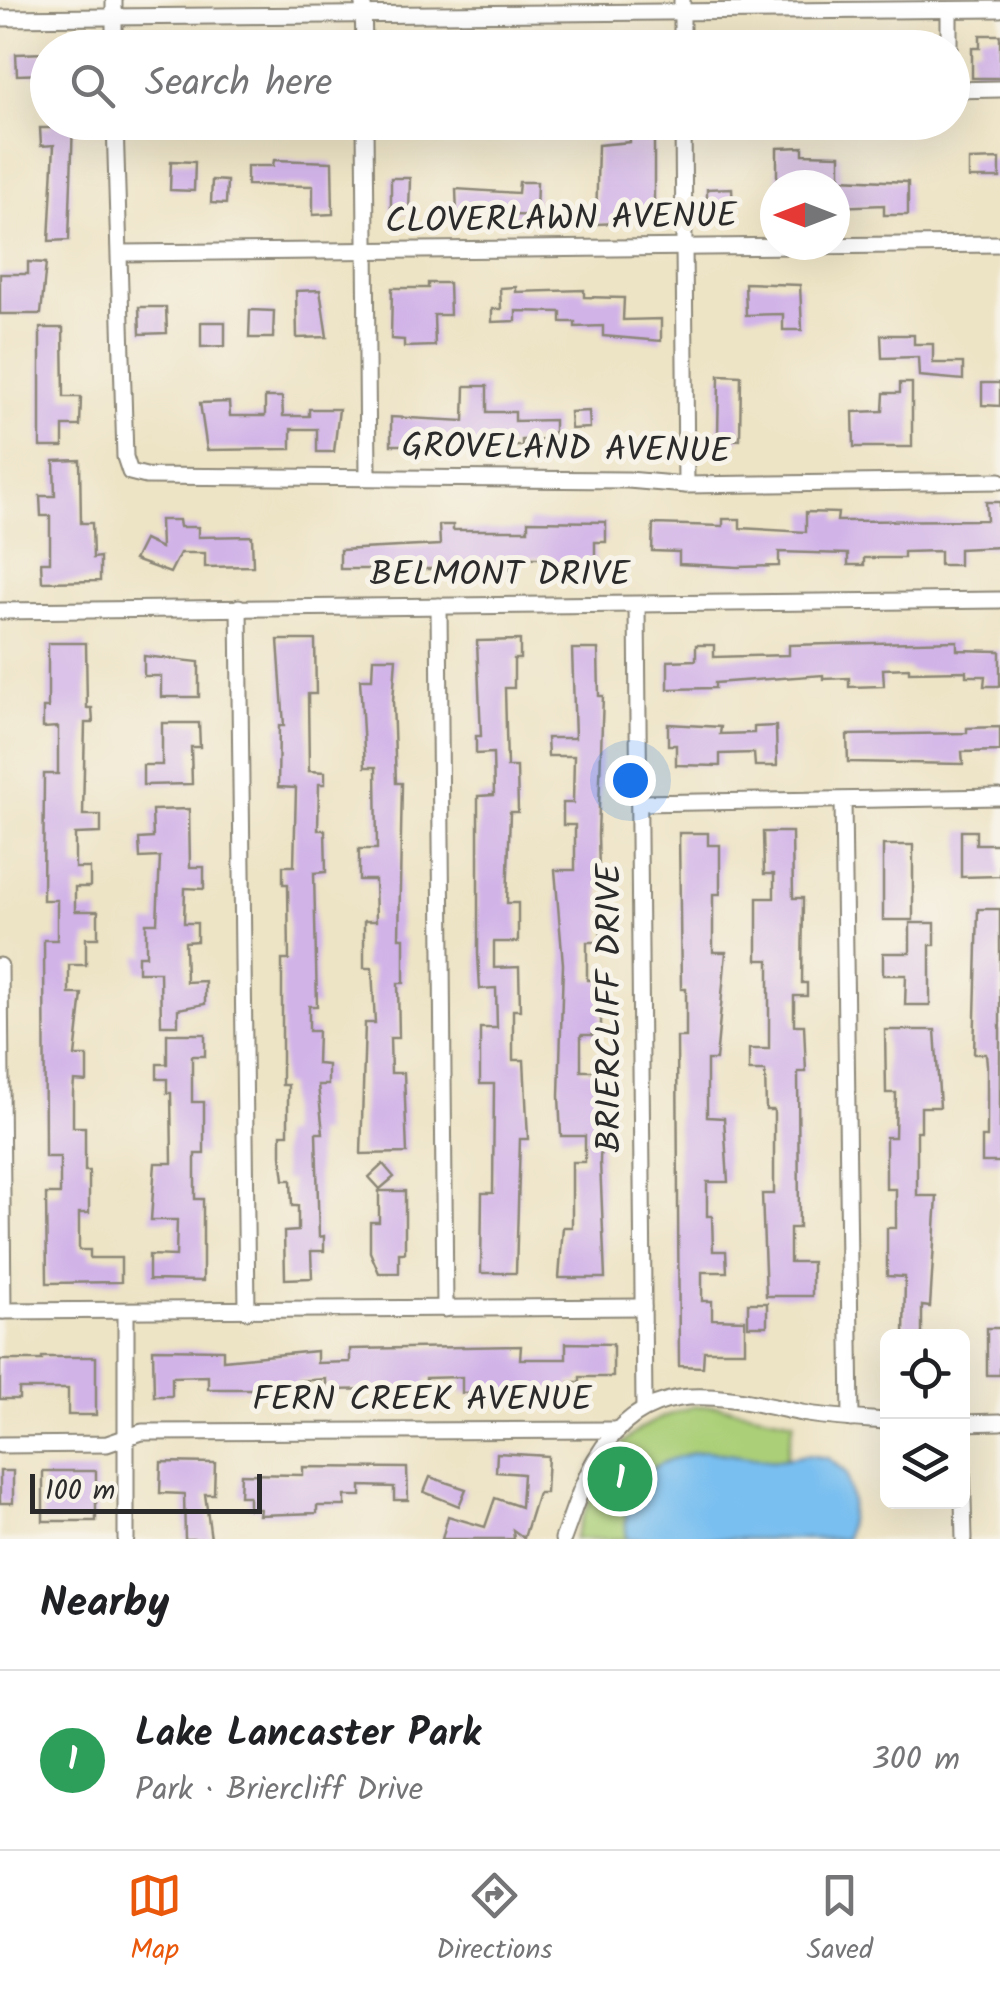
<!DOCTYPE html>
<meta charset="utf-8">
<style>
:root{--surface:#fff;--page:#f2f2f2;--text:#202124;--muted:#757577;--line:#e0e0e0;--accent:#ea580c}
body{margin:0;font-family:Kalam,sans-serif;background:var(--page);color:var(--text)}
.controls{position:absolute;right:30px;bottom:30px;display:grid;overflow:hidden;border-radius:15px;box-shadow:0 10px 40px #0002}
.controls button{width:90px;height:90px;display:grid;place-items:center;padding:0;border:0;border-bottom:2px solid var(--line);background:var(--surface);color:var(--text);font:50px sans-serif}
.compass{position:absolute;left:760px;top:170px;width:90px;height:90px;border-radius:50%;background:var(--surface);box-shadow:0 10px 40px #0002;rotate:270deg}
.scale{position:absolute;left:30px;bottom:25px;width:232px;box-sizing:border-box;padding-left:10px;border:5px solid #2b2b2b;border-top:0;font-size:28px;line-height:35px;white-space:nowrap;color:#2b2b2b;-webkit-text-stroke:8px #f7f3e8;paint-order:stroke}
.you{position:absolute;left:630px;top:780px;width:35px;height:35px;margin:-25px;border:8px solid #fff;border-radius:50%;background:#1a73e8;box-shadow:0 0 0 15px #1a73e833}
.badge{display:grid;place-items:center;width:65px;height:65px;border-radius:50%;background:var(--accent);color:#fff;font-size:32px;font-weight:700}
.pin{position:absolute;translate:-50% -50%;border:5px solid #fff;box-shadow:0 2px 10px #0006}
.list{margin:0;padding:0;list-style:none}
h2{display:flex;justify-content:space-between;align-items:center;height:130px;margin:0;padding:0 40px;font-size:42px}
h2 small{font-size:32px;font-weight:400;color:var(--muted)}
.list li{display:grid;grid-template-columns:65px 1fr auto;gap:30px;align-items:center;box-sizing:border-box;height:180px;padding:0 40px;border-top:2px solid var(--line)}
.list b{display:block;font-size:38px;white-space:nowrap}
.list p{margin:0;font-size:32px;white-space:nowrap;color:var(--muted)}
.list em{font-size:32px;font-style:normal;color:var(--muted)}
.icon{flex:none;width:55px;height:55px;fill:none;stroke:currentColor;stroke-width:2;stroke-linecap:round;stroke-linejoin:round}
.map{position:relative;flex:none;width:1000px;height:1539px;overflow:hidden}
.search{position:absolute;background:var(--surface);box-shadow:0 10px 40px #0002;left:30px;right:30px;top:30px;height:110px;display:flex;align-items:center;gap:25px;box-sizing:border-box;padding:0 35px;border-radius:55px;color:var(--muted);font-size:38px}
.sheet{height:310px;background:var(--surface)}
nav{display:flex;justify-content:space-around;align-items:center;box-sizing:border-box;height:140px;border-top:2px solid var(--line);background:var(--surface);font-size:28px;color:var(--muted)}
nav a{display:grid;justify-items:center;gap:5px}
nav .on{color:var(--accent)}
.map>svg:first-child{display:block}
.green{fill:#abcf78;stroke:#6b7d52;stroke-width:2.5}
.water{fill:#79bff0;stroke:#52758e;stroke-width:2.5}
.building{fill:#d1b3e8}
.lines{fill:none;stroke-linecap:round;stroke-linejoin:round}
.minor-casing{stroke:#8c8778;stroke-width:19}
.minor{stroke:#fff;stroke-width:15}
.labels{text-anchor:middle;dominant-baseline:central;stroke-width:10;stroke-linejoin:round;paint-order:stroke}
.street-label{font-size:35px;fill:#2b2b2b;stroke:#f7f3e8}
</style>
<div class="map">
<svg width="1000" height="1539" viewBox="0 0 1000 1539">
<rect width="100%" height="100%" fill="#f7f3e8"/>
<filter id="ink" filterUnits="userSpaceOnUse"><feTurbulence type="fractalNoise" baseFrequency=".01" numOctaves="2"/><feDisplacementMap in="SourceGraphic" scale="20" xChannelSelector="R" yChannelSelector="G"/><feConvolveMatrix kernelMatrix="1 2 1 2 8 2 1 2 1" color-interpolation-filters="sRGB"/></filter>
<filter id="wash" filterUnits="userSpaceOnUse"><feTurbulence type="fractalNoise" baseFrequency=".0048" numOctaves="4" result="noise"/><feDisplacementMap in="SourceGraphic" scale="40" xChannelSelector="R" yChannelSelector="G"/><feGaussianBlur stdDeviation="2.25" result="paint"/><feColorMatrix in="noise" values="0 0 0 0 0 0 0 0 0 0 0 0 0 0 0 0 0 1.4 0 .05"/><feComposite in="paint" operator="in"/></filter>
<g filter="url(#wash)">
<rect width="100%" height="100%" fill="#ede3c5"/>
<path class="green" d="M695,1406h23l76,15 -8,38c-60,11 -72,-33 -137,17 -23,18 -25,35 -22,63h-53c32,-77 34,-107 121,-133z"/>
<path class="water" d="M706,1451l69,10 31,-6 22,3 18,15 6,29 -6,37h-219c-8,-60 25,-80 79,-88z"/>
<g id="blocks">
<g class="building">
<path d="M980,35h20v43h-28v-30h8z"/>
<path d="M48,53v21l-31,1 -1,-21z"/>
<path d="M50,122h23l-4,118 -20,1 5,-96 -13,1 -1,-18h10z"/>
<path d="M654,122v93h-34v8l-24,1 2,-79 32,-3 -1,-19z"/>
<path d="M803,147v7l37,1v24l68,3v33h-24v-10l-49,2v-22h-58v-37z"/>
<path d="M1000,159v19h-31v-18z"/>
<path d="M274,160l58,2 1,52 -20,1v-29l-66,-1v-19h26z"/>
<path d="M171,161l24,1 -1,29 -24,-1z"/>
<path d="M391,178h19l-1,35 -18,-1z"/>
<path d="M212,180l15,1 -1,23 -15,-1z"/>
<path d="M519,182h18l-1,33 -79,1 -1,-27 62,4z"/>
<path d="M732,188l1,24h-26v-23z"/>
<path d="M28,262l18,1 -5,51h-41v-40h28z"/>
<path d="M428,283h21l1,32h-16l1,31 -31,1v-7l-13,-1 1,-51h36z"/>
<path d="M745,283l55,2 2,45h-19v-16l-37,1z"/>
<path d="M516,287v5l68,-2v7l40,1 -1,22 38,-1v22l-58,-5v-10l-28,1v-5h-14v-10l-45,-1v10l-24,1v-13h9l-1,-21z"/>
<path d="M320,290l7,47 -30,1 -1,-47z"/>
<path d="M139,307h27l1,26 -27,1z"/>
<path d="M250,310l24,1 -1,27h-24z"/>
<path d="M201,322h24v24l-24,1z"/>
<path d="M40,328h23l1,69h17l-1,29h-17v21h-23z"/>
<path d="M881,335h33v9h19v19h30v17l-44,-4 -1,-19 -36,1z"/>
<path d="M719,375l22,1 -1,64 -22,-1z"/>
<path d="M900,383h12v64h-58l-1,-35 30,-1 1,-18h16z"/>
<path d="M982,383h18v23l-18,-1z"/>
<path d="M465,386h22v26h28v9l39,-1v19l-32,1v6l-75,1 -1,8 -20,-1 1,-9h-36v-28l73,4z"/>
<path d="M265,397h17l1,19h26v-7h30l-5,43h-17v-23h-26v20l-84,1 -7,-47 29,-1 1,14h35z"/>
<path d="M589,411l1,17 -19,1 -1,-17z"/>
<path d="M80,460l1,63h11l1,35 7,-1v24l-58,1 -1,-20h9v-46h-9l-1,-20h15l-1,-35z"/>
<path d="M986,502h14v45l-41,2v16h-19v-14l-36,1v6h-40v7h-16v-11l-69,-2v14l-41,1 -59,-3v-12l-27,-1 1,-27 70,2v-7h17v9l66,4v-20l32,1 -1,8 150,-1z"/>
<path d="M160,520h19l1,7h18v10l54,-1 1,30 -48,1v-14h-25l-10,20 -36,-13 10,-20 17,8z"/>
<path d="M528,521l78,1v20h-11v25l-40,1 -1,-10h-44v11h-170v-19l100,-5 -1,-20h14v5h75z"/>
<path d="M278,640h37l1,54h-8l1,77 16,1v12h-6l-1,46h7l1,42 -12,1 3,133h-8v25h9l-1,33 11,1v20h-10l5,48h-7l3,104 5,-1v15h-13l1,27 -27,1 -1,-47 14,-1v-25h-6l-1,-26h-7l-3,-25v-21h7v-49h-6v-125h7l-1,-76h-5v-18h11l2,-78 -18,-1 1,-61h5z"/>
<path d="M520,640v19h-6v29h-9l2,79h10l1,45h-8l-3,91h11v39h-24v26l25,-1 1,43h-7v50h11l4,79h-8l-4,134h-35l1,-80h11l1,-109h-14v-56h17l-1,-40 -16,1 -2,-35v-158l16,-1 -1,-42 -17,1v-18h5l-4,-95z"/>
<path d="M957,641v9l43,1v35h-16l1,-10h-19v-5l-57,1v-4l-26,1 1,17 -35,1v-9l-26,1v-4l-108,8v5l-47,1v-28l28,-1v-15h18v12l75,-2v-10z"/>
<path d="M48,643h38l1,65h5l1,15h-8l-2,92h18v18l-26,1v34h15v19h-15v24h23v27h-12v27h-17v29h13l-7,62h12v26l-13,-1 -1,12v34h12v44h4v42h-10v37h11v8h31v24l-74,1 -1,-89h14v-37h-15l-1,-217h13v-40h-14l1,-126h14v-47l-15,1v-20h5z"/>
<path d="M572,649h26l1,47h4l-5,139 3,107h-14v38h14v55h-20v36h22l-3,91 5,116h-46l4,-51h9v-65h13v-26h-24l-2,-40 4,-132 -8,-94h20v-45h-12v-22h10l1,-47h-26l-1,-18h28z"/>
<path d="M144,656l55,6v35h-38v-21h-17z"/>
<path d="M373,658h23l-3,43 3,82h6l-3,155h5v45h-6l1,55h-9l1,35h13l3,80 -46,1 4,-131h10l-3,-55h-8v-47h12l-1,-41h-16v-31h18l-1,-82h-11l-5,-88h12z"/>
<path d="M162,723h37l1,24h-9l1,37 -49,1v-20h19z"/>
<path d="M668,724l53,3 -1,7 34,-1v-6l22,-1 1,40h-22l-1,-13 -34,1v12l-44,-1v-20h-8z"/>
<path d="M1000,727v24l-38,1 1,12 -115,-2 -1,-27 120,-2v-5z"/>
<path d="M189,809l1,58h14v22l-19,-1 -1,35h13v18l-12,1 1,40 19,-1v23l-27,5v16h-17l-1,-53h-22v-16h8v-33h11l3,-66 -20,1 -1,-19 14,-1 -1,-28z"/>
<path d="M961,831h15v13h24v32l-39,1z"/>
<path d="M763,832h29l1,66h10l-1,85h5v13h-13v29h10l2,47h-8l1,156h-9v34h22v34h-46l-4,-102h12v-84h-8l-1,-39h-16v-22h20v-89h-12v-62h17v-24h-10z"/>
<path d="M679,833h29v12h12v49h-7v58h13l-10,108h-9v57l17,1 4,64h-21v34h5l1,35h13l1,21h-25v29h10v18l33,1v31h-41l-1,16 -24,-1 -2,-329h9v-48h-5z"/>
<rect x="883" y="845" width="30" height="75"/>
<path d="M978,909h22v253h-18v-25h5v-72l-1,-11h-12z"/>
<path d="M910,923h25v22h-5v60h-25l1,-30h-23v-22h27z"/>
<path d="M885,1030h50l5,77h-19v24h-4v65h20l-7,111 -8,-1v30h-18l1,-59 -18,-1v-48h9v-39h-10v-52h9l1,-44h-10z"/>
<path d="M167,1034h38v22h-13v46h12v52h-9v45h8v82l-54,-1v-25l27,1 1,-36h-26l4,-57h17l-1,-70h-4v-14h-10v-15h10z"/>
<path d="M383,1164l11,13 -14,12 -11,-12z"/>
<path d="M379,1191h26v62h-6v20h-20l-9,-21v-30h9z"/>
<rect x="748" y="1303" width="19" height="23"/>
<rect x="987" y="1328" width="13" height="47"/>
<path d="M566,1343l47,1v33h-33v5h-10v7l-108,4v-16l-36,1v11h-27v11h-12l-1,-11 -60,1v-11l-30,2 1,8h-89v-13l-36,1v19h-18l-1,-47 70,1v10l94,-9v12l33,-1v-13l171,-3 -1,13h46z"/>
<path d="M42,1357h54v58h-28v-26h-49v10h-19v-39h42z"/>
<path d="M497,1453l51,3 -2,37h-8l-14,45 -11,-8 1,9h-72l6,-23 37,11 10,-29 26,9 2,-33 -27,-2z"/>
<path d="M161,1462l54,1 -1,31h-9l6,45h-26l-1,-45 -24,-1z"/>
<path d="M303,1467l104,1 1,32h-14v-13l-33,-1v10h-16v10h-28v7l-58,2 1,-6h-11v-13h-9l1,-22 62,1z"/>
<rect x="0" y="1471" width="13" height="32"/>
<rect x="43" y="1471" width="53" height="50"/>
<path d="M430,1477l36,12 -7,17 -35,-14z"/>
</g>
</g>
</g>
<g filter="url(#ink)">
<use href="#blocks" fill-opacity="0" stroke="#8c8778" stroke-width="2.5"/>
<g class="lines">
<defs>
<g id="minor">
<path d="M114,0v48"/>
<path d="M363,0l1,48"/>
<path d="M682,0v48"/>
<path d="M949,10v38"/>
<path d="M0,18l1000,-9"/>
<path d="M952,90l48,-1"/>
<path d="M115,122l10,335 5,15 16,4 482,4 58,5 314,-4"/>
<path d="M365,122l3,354"/>
<path d="M683,122l3,363"/>
<path d="M122,253l878,-9"/>
<path d="M439,606l6,703"/>
<path d="M637,606l7,803"/>
<path d="M239,607l8,704"/>
<path d="M0,611l1000,-11"/>
<path d="M843,801l8,618"/>
<path d="M639,803l361,-6"/>
<path d="M0,966l3,345"/>
<path d="M0,1311l643,-4"/>
<path d="M962,1423l38,-1"/>
<path d="M0,1445l107,-1 35,-12 476,-2"/>
<path d="M962,1460l2,79"/>
<path d="M126,1539v-226"/>
<path d="M563,1539c10,-26 18,-55 32,-79 52,-88 126,-64 207,-47 28,5 57,6 86,8"/>
</g>
</defs>
<use href="#minor" class="minor-casing"/>
<use href="#minor" class="minor"/>
</g>
</g>
<g class="labels">
<g class="street-label">
<text transform="translate(561 220) rotate(-1)">CLOVERLAWN AVENUE</text>
<text transform="translate(566 450) rotate(1)">GROVELAND AVENUE</text>
<text x="500" y="576">BELMONT DRIVE</text>
<text transform="translate(611 1008) rotate(-90)">BRIERCLIFF DRIVE</text>
<text x="422" y="1401">FERN CREEK AVENUE</text>
</g>
</g>
</svg>
<div class="controls">
<button><svg class="icon" aria-label="locate" viewBox="0 0 24 24"><circle cx="12" cy="12" r="6"/><path d="M12 2v4M12 18v4M2 12h4M18 12h4"/></svg></button>
<button><svg class="icon" aria-label="layers" viewBox="0 0 24 24"><path d="M12 4l9 5-9 5-9-5zM3 14l9 5 9-5"/></svg></button>
</div>
<svg class="compass" viewBox="-18 -18 36 36"><path d="M0-13l5 13h-10z" fill="#e53935"/><path d="M0 13l5-13h-10z" fill="#757577"/></svg>
<div class="scale">100 m</div>
<div class="you"></div>
<div class="pin badge" style="left:620px;top:1479px;background:#2e9e5b">1</div>
<div class="search"><svg class="icon" aria-label="search" viewBox="0 0 24 24"><circle cx="10" cy="10" r="6"/><path d="M15 15l6 6"/></svg>Search here</div>
</div>
<section class="sheet">
<h2>Nearby<small></small></h2>
<ul class="list">
<li><span class="badge" style="background:#2e9e5b">1</span><div><b>Lake Lancaster Park</b><p>Park · Briercliff Drive</p></div><em>300 m</em></li>
</ul>
</section>
<nav>
<a class="on"><svg class="icon" aria-label="map" viewBox="0 0 24 24"><path d="M3 6l6-2 6 2 6-2v14l-6 2-6-2-6 2zM9 4v14M15 6v14"/></svg>Map</a>
<a><svg class="icon" aria-label="directions" viewBox="0 0 24 24"><path d="M12 3l9 9-9 9-9-9zM9 14v-3h6M13 9l2 2-2 2"/></svg>Directions</a>
<a><svg class="icon" aria-label="saved" viewBox="0 0 24 24"><path d="M7 4h10v16l-5-4-5 4z"/></svg>Saved</a>
</nav>
